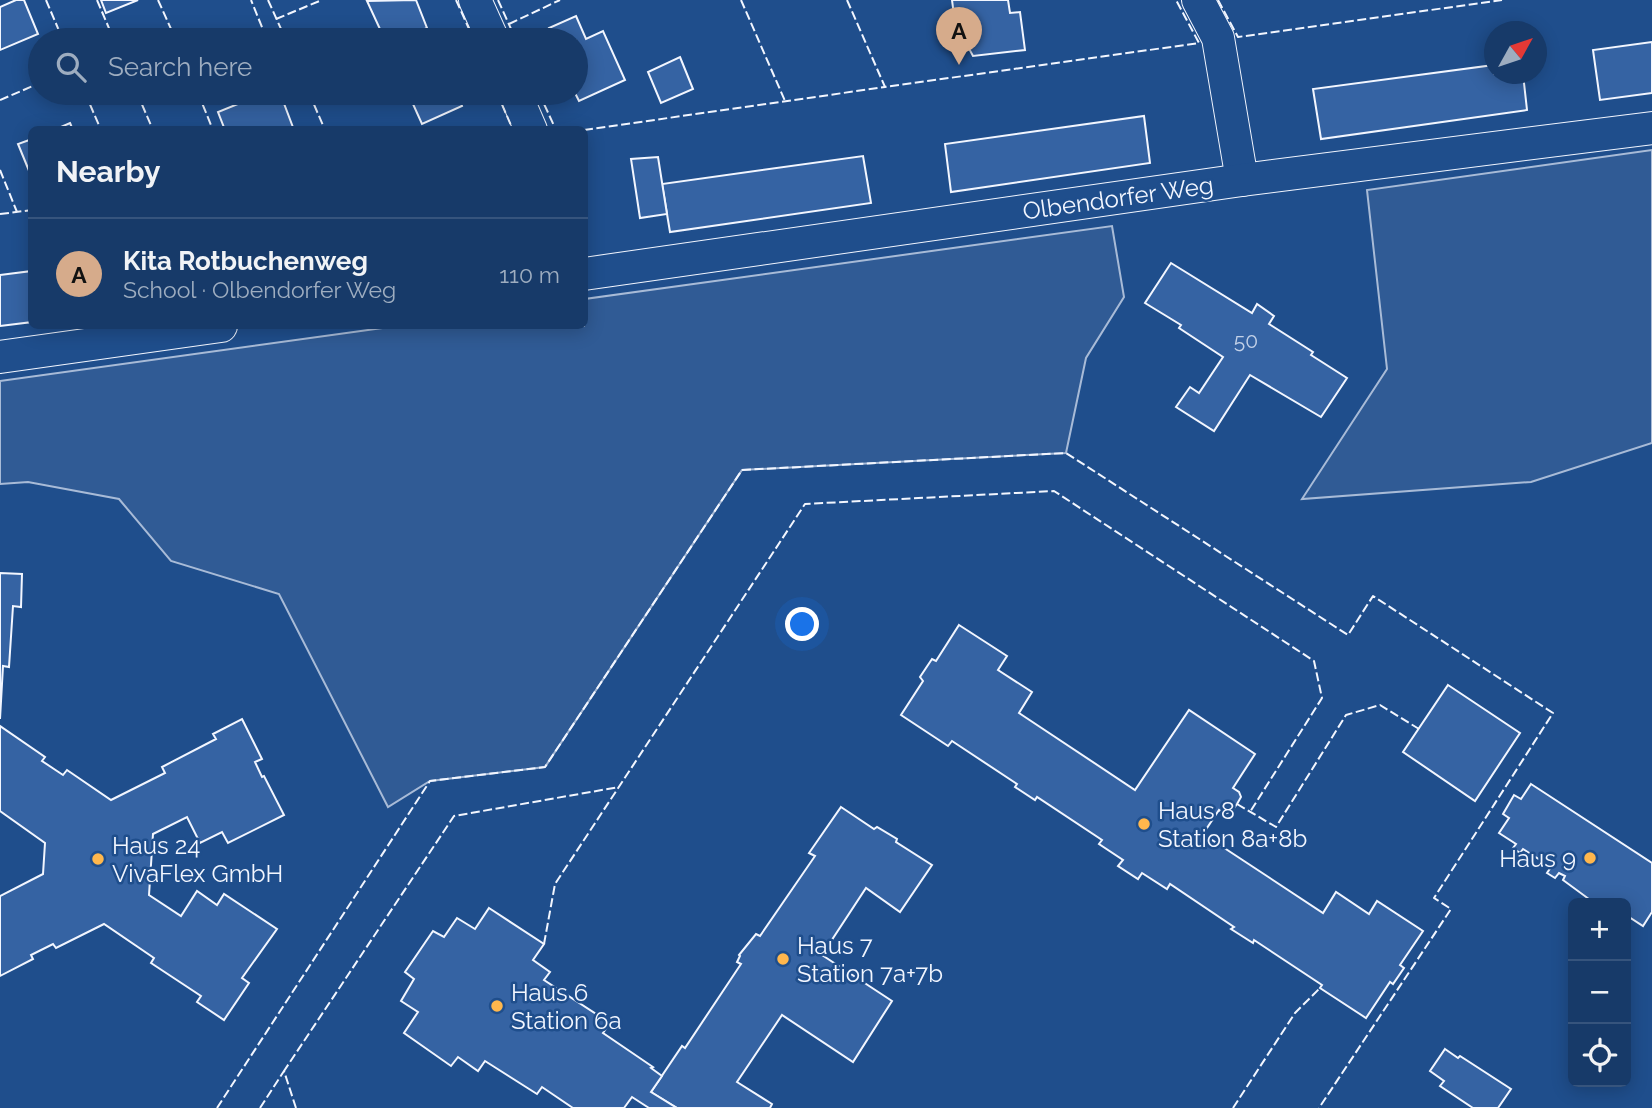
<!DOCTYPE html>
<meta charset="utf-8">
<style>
:root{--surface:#173a69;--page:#20416f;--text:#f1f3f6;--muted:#9eadc0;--line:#36547d;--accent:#d6ab8b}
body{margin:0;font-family:Raleway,sans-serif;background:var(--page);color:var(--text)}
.controls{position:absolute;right:21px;bottom:21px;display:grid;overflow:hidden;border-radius:10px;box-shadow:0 4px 18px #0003}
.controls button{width:63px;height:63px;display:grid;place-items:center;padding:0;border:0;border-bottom:2px solid var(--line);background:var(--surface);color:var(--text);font:35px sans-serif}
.compass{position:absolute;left:1484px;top:21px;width:63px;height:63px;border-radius:50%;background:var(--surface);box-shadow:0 4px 18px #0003;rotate:50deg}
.you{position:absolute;left:803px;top:625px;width:24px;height:24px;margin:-18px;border:5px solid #fff;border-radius:50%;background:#1a73e8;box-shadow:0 0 0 10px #1a73e833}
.badge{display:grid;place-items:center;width:46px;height:46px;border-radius:50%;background:var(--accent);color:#111;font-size:23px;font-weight:700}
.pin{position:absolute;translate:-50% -58px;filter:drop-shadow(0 2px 4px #0008)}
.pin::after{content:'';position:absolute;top:37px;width:24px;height:21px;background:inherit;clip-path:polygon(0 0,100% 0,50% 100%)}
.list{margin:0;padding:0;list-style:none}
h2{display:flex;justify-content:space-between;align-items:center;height:91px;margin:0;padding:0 28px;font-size:30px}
h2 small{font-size:23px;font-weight:400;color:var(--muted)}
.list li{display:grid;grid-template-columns:46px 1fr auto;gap:21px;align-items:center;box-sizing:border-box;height:112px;padding:0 28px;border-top:2px solid var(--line)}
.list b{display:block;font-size:26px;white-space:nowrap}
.list p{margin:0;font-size:23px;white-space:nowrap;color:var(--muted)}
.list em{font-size:23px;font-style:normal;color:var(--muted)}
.icon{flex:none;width:38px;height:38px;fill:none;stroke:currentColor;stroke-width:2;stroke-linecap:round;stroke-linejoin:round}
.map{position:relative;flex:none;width:1652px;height:1108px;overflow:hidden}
.search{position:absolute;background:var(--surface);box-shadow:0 4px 18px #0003;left:28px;top:28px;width:560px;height:77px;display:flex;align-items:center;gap:18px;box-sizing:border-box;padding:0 24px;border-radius:38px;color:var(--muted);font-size:26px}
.panel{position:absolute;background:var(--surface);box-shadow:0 4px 18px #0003;left:28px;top:126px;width:560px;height:203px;border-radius:10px}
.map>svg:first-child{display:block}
.built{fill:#305b95;stroke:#a8bbd7;stroke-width:2}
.building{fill:#3563a3;stroke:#f2f6ff;stroke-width:2}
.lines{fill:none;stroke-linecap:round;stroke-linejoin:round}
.minor-casing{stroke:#f2f6ff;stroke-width:34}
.minor{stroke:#1f4e8c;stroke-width:32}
.fence{stroke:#f2f6ff;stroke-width:2;stroke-dasharray:9 3.5;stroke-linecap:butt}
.poi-dot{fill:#ffb74d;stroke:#1f4e8c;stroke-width:2.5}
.labels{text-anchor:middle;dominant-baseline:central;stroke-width:5;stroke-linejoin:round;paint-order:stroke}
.number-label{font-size:21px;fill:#c3d1e8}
.street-label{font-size:24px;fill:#f2f6ff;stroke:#1f4e8c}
.poi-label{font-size:24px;fill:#f2f6ff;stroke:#1f4e8c;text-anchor:start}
</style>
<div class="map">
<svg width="1652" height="1108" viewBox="0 0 1652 1108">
<rect width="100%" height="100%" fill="#1f4e8c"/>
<g class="built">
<path d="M1652,150v293l-121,39 -229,17 85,-130 -20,-179z"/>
<path d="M1112,226l12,71 -38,61 -20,95 -324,17 -197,297 -115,14 -42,26 -109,-213 -108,-33 -52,-62 -91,-17 -28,2v-103l397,-55h187l1,-27z"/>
</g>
<g class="building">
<path d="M16,0h8l14,34 -38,16v-43z"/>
<path d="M101,0h37l-32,13z"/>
<path d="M416,0l11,28 -28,12h-14l-18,-39z"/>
<path d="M952,0h56l2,13 10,-1 5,38 -52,6 -18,-33z"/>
<path d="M576,16l10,23 17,-8 22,49 -46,21 -4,-8 1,-53h-22l-5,-12z"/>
<path d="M1652,42v51l-52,7 -7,-50z"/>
<path d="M680,57l13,32 -32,14 -13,-31z"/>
<path d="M1494,65v9h29l4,36 -206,29 -8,-50z"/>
<path d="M265,93h15l14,37h-69l-7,-18z"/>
<path d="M408,93h49l5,13 -40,18z"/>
<path d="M1144,116l6,47 -199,29 -6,-48z"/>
<path d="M70,123l3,7h-19z"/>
<path d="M32,139v39l-14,-34z"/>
<path d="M863,156l8,47 -201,29 -8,-48z"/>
<path d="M658,157l9,57 -27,4 -9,-59z"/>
<path d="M1171,263l81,50 5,-9 17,12 -5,8 44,28 -2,3 36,23 -26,39 -71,-42 -36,56 -38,-24 14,-20 9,6 24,-36 -44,-29 2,-3 -36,-22z"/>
<path d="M32,271v51l-32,4v-51z"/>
<path d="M0,573l22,1 -1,33 -8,-1 -4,61 -6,-1 -3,53z"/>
<path d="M959,625l48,31 -9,14 34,22 -13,21 116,77 54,-80 66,44 -22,34 6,4 2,5 -4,7 -5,7 -8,3 -5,-4 -16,24 120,79 13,-21 33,22 8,-13 46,30 -23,34 4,3 -11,16 -3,-2 -24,36 -46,-30 2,-3 -68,-45 -1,3 -22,-14 3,-2 -64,-43 -3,5 -25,-16 -4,6 -20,-13 5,-6 -24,-16 3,-4 -65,-43 -2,3 -20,-13 2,-3 -65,-43 -4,5 -47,-31 22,-34 -3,-4 12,-18 4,2z"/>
<path d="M1448,685l72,48 -45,68 -72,-49z"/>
<path d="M242,719l20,40 -7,3 7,15 2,-1 20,39 -56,28 -6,-11 -22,11 -13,-26 -34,17 -4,61 32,21 16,-25 20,14 7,-11 53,35 -35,49 7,5 -25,37 -27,-18 4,-6 -50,-33 3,-5 -50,-34 -48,24 -3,-4 -22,11 2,4 -33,17v-80l43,-22 2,-31 -45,-32v-85l45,31 -3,4 21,14 4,-5 44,30 54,-27 -3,-6 54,-28 -3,-5z"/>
<path d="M1531,784l121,79v49l-9,14 -17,-11v-12h-34l1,-1 -30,-22 2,-4 -6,-3 -4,5 -8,-5 4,-6 -28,-18 -3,4 -7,-5 3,-4 -17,-11 10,-15 -6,-4 11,-19 7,4z"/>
<path d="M841,807l33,22 3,-2 20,12 -1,3 36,23 -32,47 -34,-24 -44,67 70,46 -39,61 -71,-47 -45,67 35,22 -2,4h-93l-26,-16 31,-46 3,2 56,-84 -4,-2 3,-6 -1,-1 17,-21 4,2 55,-80 -6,-3z"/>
<path d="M489,908l55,36 -11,16 17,12 -6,8 66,43 -7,10 50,34 -2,1 11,8 -11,16 26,16h-28l-17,-11 -8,11h-51l-31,-21 -5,7 -52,-33 -7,10 -20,-14 -7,9 -47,-33 14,-21 -17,-11 13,-22 -9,-7 28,-41 11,6 13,-19 18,11z"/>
<path d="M1445,1049l13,9 2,-2 51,33 -13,19h-25l-33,-22 4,-5 -14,-10z"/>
</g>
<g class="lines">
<defs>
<g id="minor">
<path d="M475,0l18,40"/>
<path d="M1198,0l20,38 24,142"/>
<path d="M515,93l16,37"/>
<path d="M584,274l658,-94 410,-52"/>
<path d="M0,357l221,-31"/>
</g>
</defs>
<use href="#minor" class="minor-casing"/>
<use href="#minor" class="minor"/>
<g class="fence">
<path d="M46,0l17,40"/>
<path d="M97,0l17,40"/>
<path d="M158,0l18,40"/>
<path d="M268,0l18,40"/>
<path d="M456,0l18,40"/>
<path d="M498,0l18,40"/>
<path d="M741,0l44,101"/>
<path d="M847,0l38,87 314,-44 -23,-43"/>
<path d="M1218,0l20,37 264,-37"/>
<path d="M276,19l46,-19"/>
<path d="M509,24l51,-24"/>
<path d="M246,40l18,-8 -13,-32"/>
<path d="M450,40l20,-9"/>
<path d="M85,93l16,37"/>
<path d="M137,93l16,37"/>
<path d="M198,93l15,37"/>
<path d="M309,93l16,37"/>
<path d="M497,93l16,37"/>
<path d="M539,93l17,37"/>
<path d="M0,100l40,-17"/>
<path d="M312,101l20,-8"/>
<path d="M584,130l301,-43"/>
<path d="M0,170l17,42"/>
<path d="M0,214l32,-4"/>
<path d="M1237,804l39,23 70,-112 34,-10 39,24"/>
<path d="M544,944l11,-60 250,-380 249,-13 260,170 8,37 -72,114"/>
<path d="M217,1108l213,-327 115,-14 197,-297 324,-17 282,182 25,-39 180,117 -119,185 17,11 -132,199"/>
<path d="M260,1108l24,-37"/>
<path d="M296,1108l-12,-37 170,-255 165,-29"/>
<path d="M1233,1108l62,-95 25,-25"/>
</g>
</g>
<g class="poi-dot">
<circle cx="1144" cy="824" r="7"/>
<circle cx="1590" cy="858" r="7"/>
<circle cx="98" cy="859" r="7"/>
<circle cx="783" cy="959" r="7"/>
<circle cx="497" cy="1006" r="7"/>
</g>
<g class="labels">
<g class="number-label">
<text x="1246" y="340">50</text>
</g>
<g class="street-label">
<text transform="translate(1118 198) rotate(-8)">Olbendorfer Weg</text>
</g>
<g class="poi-label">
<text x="1158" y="810">Haus 8<tspan x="1158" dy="28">Station 8a+8b</tspan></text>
<text x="112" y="845">Haus 24<tspan x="112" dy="28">VivaFlex GmbH</tspan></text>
<text x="1576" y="858" text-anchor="end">Haus 9</text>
<text x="797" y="945">Haus 7<tspan x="797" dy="28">Station 7a+7b</tspan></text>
<text x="511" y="992">Haus 6<tspan x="511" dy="28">Station 6a</tspan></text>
</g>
</g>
</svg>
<div class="controls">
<button>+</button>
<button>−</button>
<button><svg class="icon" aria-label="locate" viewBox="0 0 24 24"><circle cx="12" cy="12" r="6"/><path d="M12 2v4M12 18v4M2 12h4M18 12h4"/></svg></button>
</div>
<svg class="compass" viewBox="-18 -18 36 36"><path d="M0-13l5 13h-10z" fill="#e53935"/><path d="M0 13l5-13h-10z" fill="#9eadc0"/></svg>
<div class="you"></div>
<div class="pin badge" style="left:959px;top:65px">A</div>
<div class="search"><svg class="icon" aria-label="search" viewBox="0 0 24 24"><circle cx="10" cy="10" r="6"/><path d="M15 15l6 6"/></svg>Search here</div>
<section class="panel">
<h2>Nearby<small></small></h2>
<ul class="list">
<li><span class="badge">A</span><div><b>Kita Rotbuchenweg</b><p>School · Olbendorfer Weg</p></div><em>110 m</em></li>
</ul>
</section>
</div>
